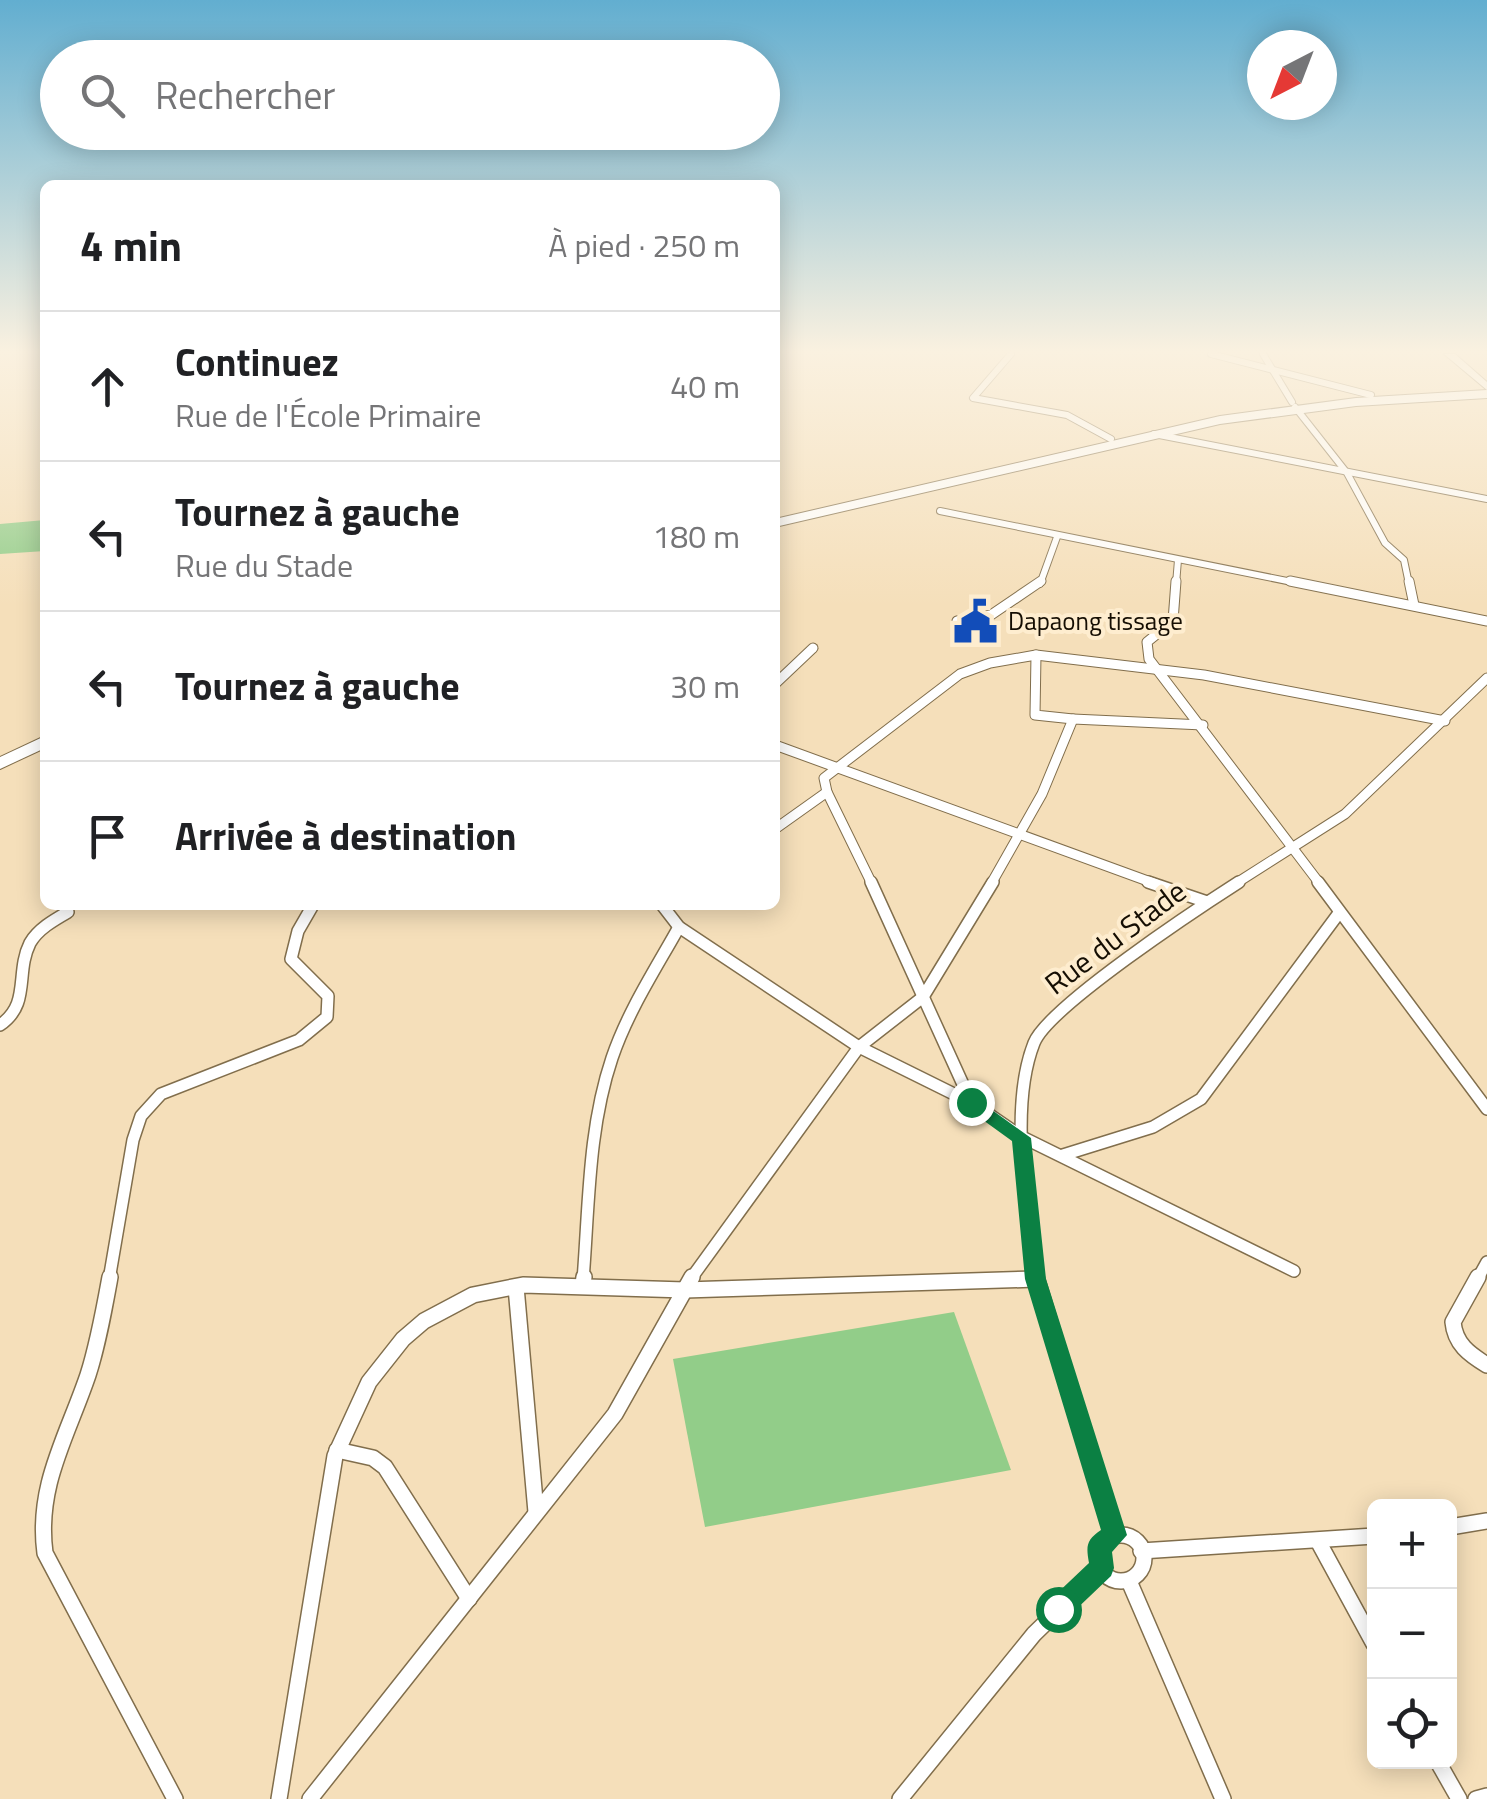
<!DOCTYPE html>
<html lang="fr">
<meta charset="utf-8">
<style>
:root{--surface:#fff;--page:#f6f6f6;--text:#202124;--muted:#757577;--line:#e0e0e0}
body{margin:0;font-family:"Titillium Web",sans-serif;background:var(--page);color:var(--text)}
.controls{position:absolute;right:30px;bottom:30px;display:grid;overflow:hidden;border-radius:15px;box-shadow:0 5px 25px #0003}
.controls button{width:90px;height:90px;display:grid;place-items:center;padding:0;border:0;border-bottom:2px solid var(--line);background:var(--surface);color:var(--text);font:50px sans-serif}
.compass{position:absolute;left:1247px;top:30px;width:90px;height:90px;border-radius:50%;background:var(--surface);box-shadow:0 5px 25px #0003;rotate:222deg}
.stop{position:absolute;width:30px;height:30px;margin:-22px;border:8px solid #0b8043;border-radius:50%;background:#fff}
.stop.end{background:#0b8043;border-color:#fff;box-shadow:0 2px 10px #0008}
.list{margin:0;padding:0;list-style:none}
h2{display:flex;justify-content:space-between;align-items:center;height:130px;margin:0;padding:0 40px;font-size:42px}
h2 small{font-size:32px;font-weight:400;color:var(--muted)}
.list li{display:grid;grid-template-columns:65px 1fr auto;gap:30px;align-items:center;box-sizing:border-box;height:150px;padding:0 40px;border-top:2px solid var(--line)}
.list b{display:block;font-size:38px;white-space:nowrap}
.list p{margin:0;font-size:32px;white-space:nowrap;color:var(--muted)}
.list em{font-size:32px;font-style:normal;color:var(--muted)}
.icon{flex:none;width:55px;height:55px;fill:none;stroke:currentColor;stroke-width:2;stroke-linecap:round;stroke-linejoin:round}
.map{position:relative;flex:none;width:1487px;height:1799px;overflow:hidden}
.search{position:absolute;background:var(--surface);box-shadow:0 5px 25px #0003;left:40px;top:40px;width:740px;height:110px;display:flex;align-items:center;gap:25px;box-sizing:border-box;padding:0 35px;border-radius:55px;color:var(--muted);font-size:38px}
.panel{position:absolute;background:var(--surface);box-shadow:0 5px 25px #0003;left:40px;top:180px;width:740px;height:730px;border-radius:15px}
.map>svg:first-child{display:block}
.green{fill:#92cd89}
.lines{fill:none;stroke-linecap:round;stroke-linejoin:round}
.street-far3-casing{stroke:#816e4c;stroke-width:8}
.street-far2-casing{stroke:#816e4c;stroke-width:11}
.street-far1-casing{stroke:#816e4c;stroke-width:14}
.street-casing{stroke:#816e4c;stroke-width:18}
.primary-casing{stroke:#816e4c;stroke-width:2}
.highway-casing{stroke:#816e4c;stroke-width:2}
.street-far3{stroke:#fff;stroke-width:6}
.street-far2{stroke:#fff;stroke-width:9}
.street-far1{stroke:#fff;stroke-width:11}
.street{stroke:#fff;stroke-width:15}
.primary{fill:#fff;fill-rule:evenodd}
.highway{fill:#fff;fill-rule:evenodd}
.route{fill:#0b8043}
.labels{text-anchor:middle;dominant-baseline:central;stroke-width:8;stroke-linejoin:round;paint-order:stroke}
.far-poi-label{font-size:25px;fill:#150e03;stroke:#feedcf;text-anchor:start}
.street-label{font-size:30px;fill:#150e03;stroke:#feedcf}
</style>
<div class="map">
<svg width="1487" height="1799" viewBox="0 0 1487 1799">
<rect width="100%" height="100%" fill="#f5dfba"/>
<g class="green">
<path d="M45,520v31l-45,3v-30z"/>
<path d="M954,1312l57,158 -306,57 -32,-168z"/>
</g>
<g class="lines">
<defs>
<g id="street-far3">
<path d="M1011,354l-38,44 94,17 44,24"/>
<path d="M1211,354l160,41"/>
<path d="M1263,354l29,48"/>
<path d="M1295,407l52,66 38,70 19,17 5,24"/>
<path d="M1154,434l333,65"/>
<path d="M940,511l362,73"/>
<path d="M1040,584l17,-47"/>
<path d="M1176,584l2,-24"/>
</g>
<g id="street-far2">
<path d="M1176,581l-3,40 -26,21 2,17 171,225"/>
<path d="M1290,581l197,40"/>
<path d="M1409,581l5,24"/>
<path d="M957,621l34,-6 50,-34"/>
<path d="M1036,655l-1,60 38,4"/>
<path d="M775,684l38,-36"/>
<path d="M775,745l381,139"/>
<path d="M775,829l52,-37"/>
<path d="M872,884l-45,-92 -3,-14 136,-104 30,-11 46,-8 168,20 241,46"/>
<path d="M991,884l51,-90 31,-75 130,6"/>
<path d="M1235,884l110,-70 142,-136"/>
</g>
<g id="street-far1">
<path d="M871,882l100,220 51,35 272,134"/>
<path d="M1148,882l59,20"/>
<path d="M1318,882l169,227"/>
<path d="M662,905l17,22 180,120 111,55"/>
<path d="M0,1025c31,-21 15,-52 30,-82 8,-14 24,-23 38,-31"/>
<path d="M1063,1155l90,-28 48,-28 138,-186"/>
<path d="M109,1280l24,-140 8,-24 20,-22 138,-54 28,-23 1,-21 -37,-37 7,-28 15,-26"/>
<path d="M583,1280c6,-74 5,-151 29,-222 16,-47 43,-88 67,-131"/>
<path d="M690,1280l169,-233 64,-50 70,-115"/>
<path d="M1016,1280l20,-1"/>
<path d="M1036,1280c-8,-70 -28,-171 -2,-237 14,-36 166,-136 205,-161"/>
<path d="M1477,1280l10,-18"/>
</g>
<g id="street">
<path d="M110,1277c-6,33 -12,67 -22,98 -21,62 -52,111 -43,178l130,246"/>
<path d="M1036,1277l78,258"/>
<path d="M1478,1277l-25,45c2,22 16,32 34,43"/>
<path d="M583,1284l1,-7"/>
<path d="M516,1287l20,225"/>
<path d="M337,1450l36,8 12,9 84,132"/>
<path d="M1450,1527l37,-6"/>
<circle cx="1121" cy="1558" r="23"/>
<path d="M1318,1541l56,103"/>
<path d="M1141,1551l233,-15"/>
<path d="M1129,1581l94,218"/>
<path d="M1438,1762l21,37"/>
<path d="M279,1799l56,-343 34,-74 34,-43 21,-18 49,-26 50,-10 162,5 351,-11"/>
<path d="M310,1799l305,-385 77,-137"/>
<path d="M900,1799l134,-165 68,-66"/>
<path d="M1476,1799l11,-3"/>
</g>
<path id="primary" d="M1444,354h11l32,28v8z"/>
<g id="highway">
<path d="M1487,390v8l-131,8 -136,18 -445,103v-8l445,-103 136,-18z"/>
<path d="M45,736v12l-45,21v-12z"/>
</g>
</defs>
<use href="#street-far3" class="street-far3-casing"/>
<use href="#street-far2" class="street-far2-casing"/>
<use href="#street-far1" class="street-far1-casing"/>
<use href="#street" class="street-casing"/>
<use href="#primary" class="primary-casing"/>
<use href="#highway" class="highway-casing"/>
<use href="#street-far3" class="street-far3"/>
<use href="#street-far2" class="street-far2"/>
<use href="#street-far1" class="street-far1"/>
<use href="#street" class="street"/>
<use href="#primary" class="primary"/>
<use href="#highway" class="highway"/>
</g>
<linearGradient id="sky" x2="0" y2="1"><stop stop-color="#62aed0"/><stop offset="0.58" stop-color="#faf1e0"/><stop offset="1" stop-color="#faf1e0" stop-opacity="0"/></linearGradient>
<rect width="1487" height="606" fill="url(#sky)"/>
<path class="route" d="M971,1095l60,43 15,141 81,256 -15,17 2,16 -3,8 -44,42 -9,4 -8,-4 -4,-9 4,-9 39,-37c-3,-17 -3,-23 12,-33l-76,-251 -13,-138 -47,-34v-9z"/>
<defs>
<symbol id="civic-bare" viewBox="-9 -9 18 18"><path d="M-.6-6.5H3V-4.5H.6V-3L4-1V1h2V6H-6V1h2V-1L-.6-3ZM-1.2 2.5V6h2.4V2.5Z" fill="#124db9" stroke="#feedcf" stroke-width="2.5" paint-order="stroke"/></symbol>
</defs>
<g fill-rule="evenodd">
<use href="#civic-bare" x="944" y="590" width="63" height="63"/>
</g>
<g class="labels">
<g class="far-poi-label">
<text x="1008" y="621">Dapaong tissage</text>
</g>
<g class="street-label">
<text transform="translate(1115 937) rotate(-37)">Rue du Stade</text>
</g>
</g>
</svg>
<div class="controls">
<button>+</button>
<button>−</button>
<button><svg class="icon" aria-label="locate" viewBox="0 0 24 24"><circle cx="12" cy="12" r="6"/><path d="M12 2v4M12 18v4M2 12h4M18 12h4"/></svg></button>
</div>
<svg class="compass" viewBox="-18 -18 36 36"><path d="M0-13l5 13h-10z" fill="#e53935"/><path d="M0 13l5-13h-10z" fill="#757577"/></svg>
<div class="stop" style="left:1058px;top:1609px"></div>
<div class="stop end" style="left:971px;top:1102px"></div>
<div class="search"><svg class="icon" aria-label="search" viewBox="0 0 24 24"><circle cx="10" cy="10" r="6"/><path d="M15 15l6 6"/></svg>Rechercher</div>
<section class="panel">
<h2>4 min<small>À pied · 250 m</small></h2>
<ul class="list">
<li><svg class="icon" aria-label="ahead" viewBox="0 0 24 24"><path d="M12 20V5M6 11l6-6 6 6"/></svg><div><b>Continuez</b><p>Rue de l'École Primaire</p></div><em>40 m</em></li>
<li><svg class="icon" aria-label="left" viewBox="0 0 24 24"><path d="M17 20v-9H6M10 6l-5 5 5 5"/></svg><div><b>Tournez à gauche</b><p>Rue du Stade</p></div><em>180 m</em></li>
<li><svg class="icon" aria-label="left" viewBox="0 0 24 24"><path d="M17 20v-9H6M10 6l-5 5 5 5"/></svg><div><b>Tournez à gauche</b></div><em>30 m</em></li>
<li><svg class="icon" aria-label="arrive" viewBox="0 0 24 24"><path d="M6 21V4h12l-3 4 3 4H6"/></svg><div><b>Arrivée à destination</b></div></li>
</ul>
</section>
</div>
